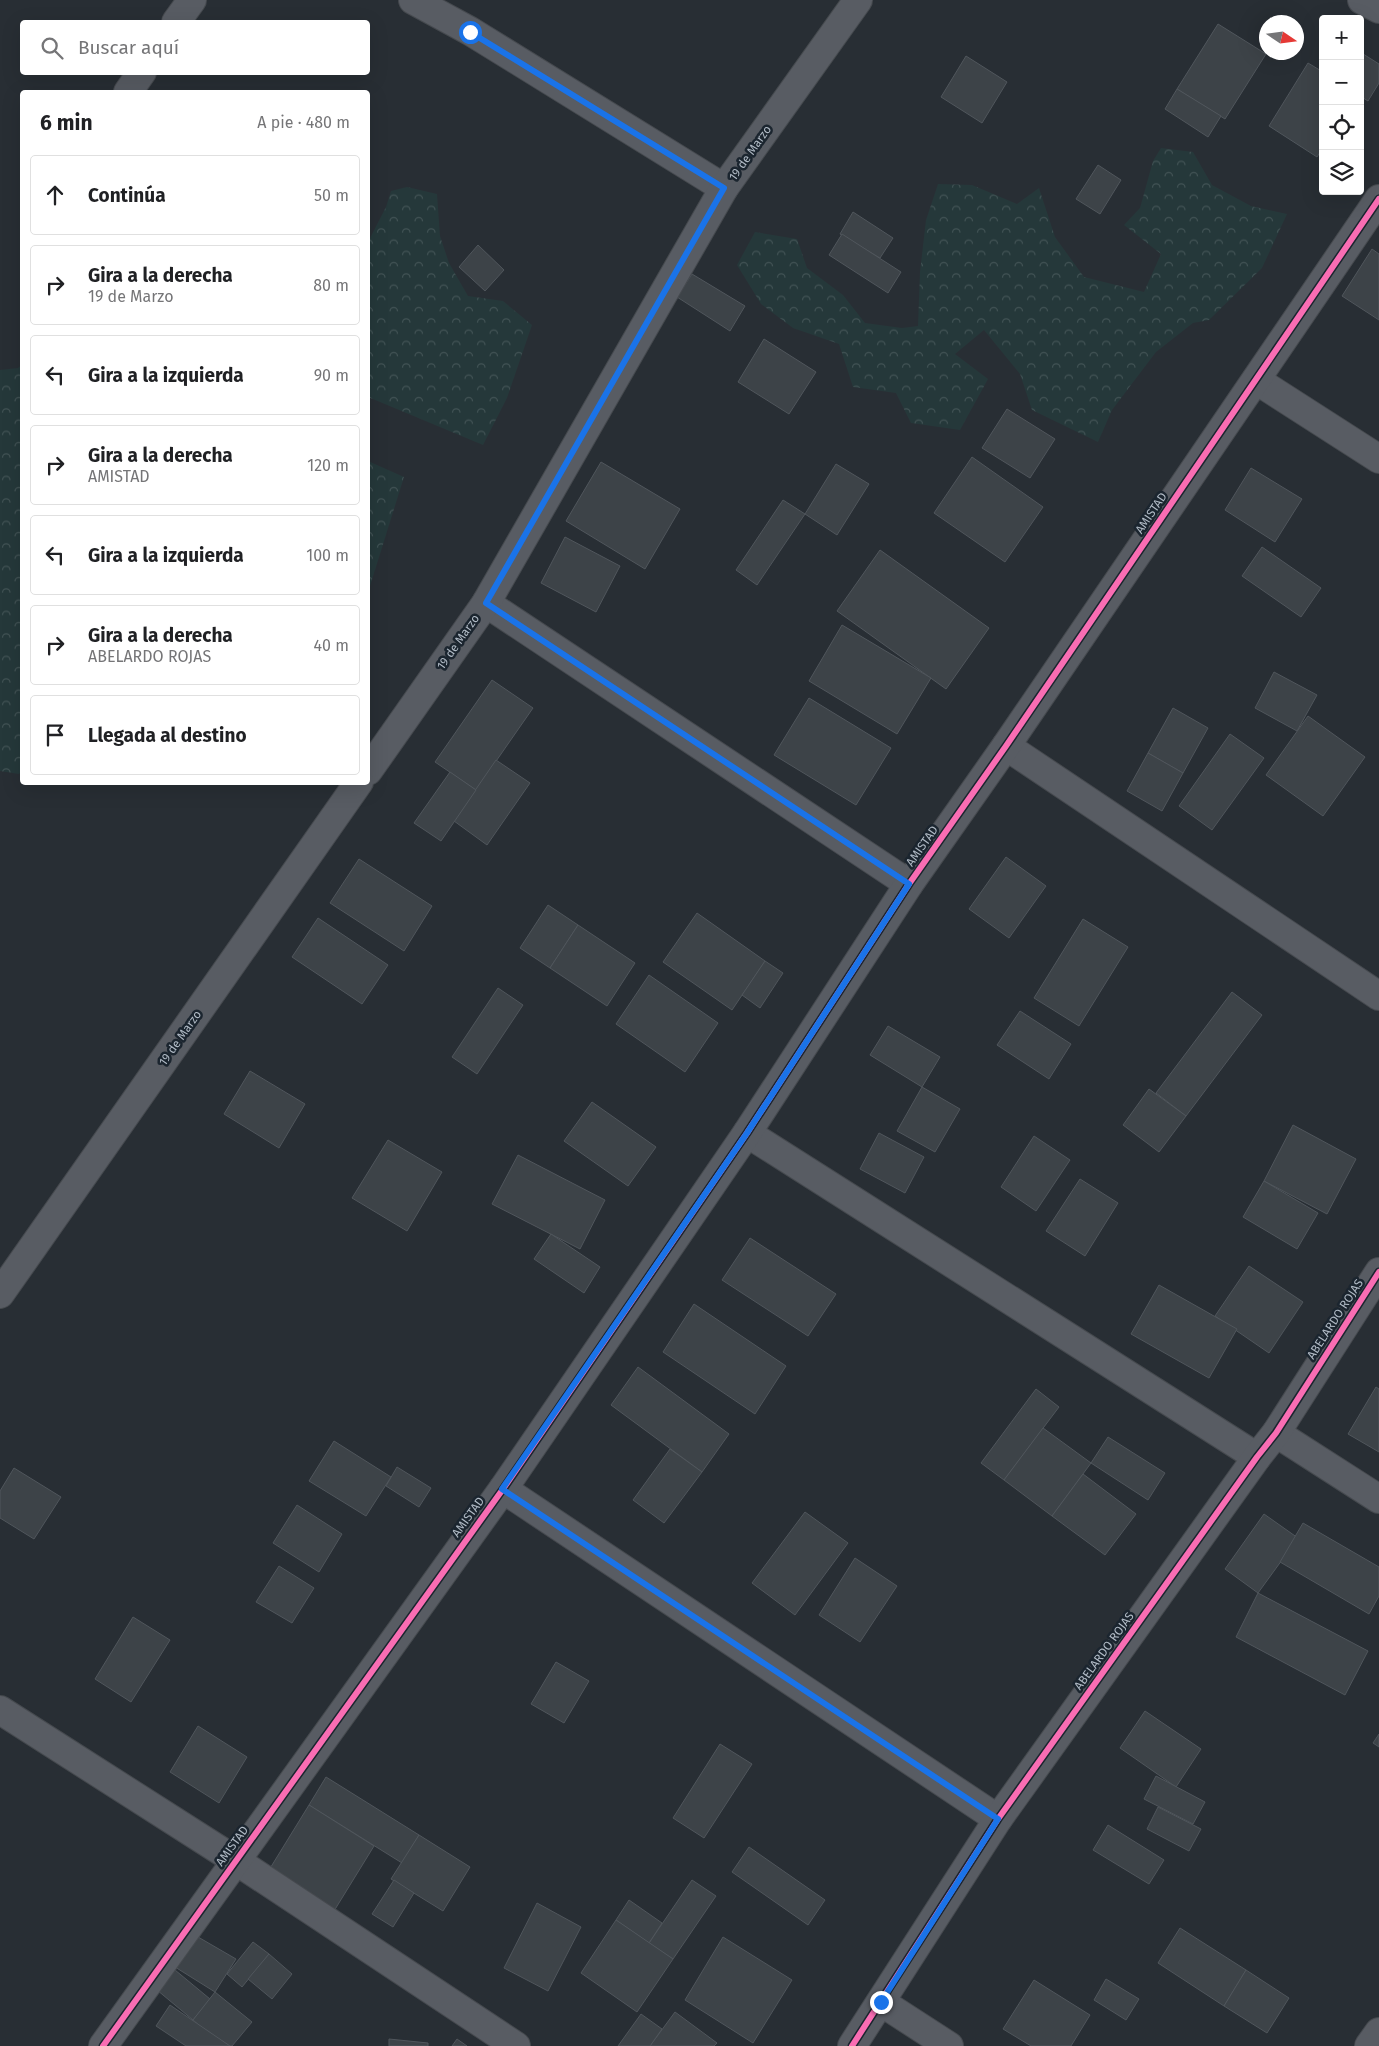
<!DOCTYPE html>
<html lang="es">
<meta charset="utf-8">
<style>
:root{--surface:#fff;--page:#f6f6f6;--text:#202124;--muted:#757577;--line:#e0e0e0}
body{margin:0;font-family:"Fira Sans",sans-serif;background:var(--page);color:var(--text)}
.controls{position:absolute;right:15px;top:15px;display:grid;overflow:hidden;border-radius:5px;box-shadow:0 5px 20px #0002}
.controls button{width:45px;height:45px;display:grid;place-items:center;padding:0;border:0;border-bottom:1px solid var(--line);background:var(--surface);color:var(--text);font:25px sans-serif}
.compass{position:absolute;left:1259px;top:15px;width:45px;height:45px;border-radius:50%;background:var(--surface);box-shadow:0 5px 20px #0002;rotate:103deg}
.stop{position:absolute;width:15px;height:15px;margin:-11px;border:4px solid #1a73e8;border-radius:50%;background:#fff}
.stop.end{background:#1a73e8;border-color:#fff;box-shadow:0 1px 5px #0008}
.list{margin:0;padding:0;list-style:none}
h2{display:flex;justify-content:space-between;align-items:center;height:65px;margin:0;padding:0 20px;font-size:21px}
h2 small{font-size:16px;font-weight:400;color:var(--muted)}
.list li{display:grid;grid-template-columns:32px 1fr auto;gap:15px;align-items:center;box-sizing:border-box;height:80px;margin:0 10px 10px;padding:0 10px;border:1px solid var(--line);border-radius:5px}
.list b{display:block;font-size:19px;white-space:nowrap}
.list p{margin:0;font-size:16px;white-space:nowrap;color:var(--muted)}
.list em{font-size:16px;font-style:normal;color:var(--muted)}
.icon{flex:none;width:28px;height:28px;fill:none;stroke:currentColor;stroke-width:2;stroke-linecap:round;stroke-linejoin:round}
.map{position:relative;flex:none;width:1379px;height:2046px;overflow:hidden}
.search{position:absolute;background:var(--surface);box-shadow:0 5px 20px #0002;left:20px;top:20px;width:350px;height:55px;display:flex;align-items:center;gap:12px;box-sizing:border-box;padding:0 18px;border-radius:5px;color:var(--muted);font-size:19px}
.panel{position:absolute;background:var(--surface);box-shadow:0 5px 20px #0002;left:20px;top:90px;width:350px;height:695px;border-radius:5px}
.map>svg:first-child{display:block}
.forest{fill:url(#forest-crowns)}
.building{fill:#3d4348;stroke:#50565c}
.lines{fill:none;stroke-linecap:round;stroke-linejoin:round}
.street-casing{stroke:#464a4f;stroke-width:30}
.street{stroke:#585c63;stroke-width:28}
.cycleway-casing{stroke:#1b252f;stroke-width:9}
.cycleway{stroke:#f96db3;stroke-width:6}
.route{stroke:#1a73e8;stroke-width:6}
.labels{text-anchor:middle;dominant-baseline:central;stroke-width:5;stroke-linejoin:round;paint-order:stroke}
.street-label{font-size:12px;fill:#b1bbc6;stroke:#1b252f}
</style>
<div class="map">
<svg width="1379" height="2046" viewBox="0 0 1379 2046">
<defs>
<pattern id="forest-crowns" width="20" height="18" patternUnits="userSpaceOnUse" patternTransform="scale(1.25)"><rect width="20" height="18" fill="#25383a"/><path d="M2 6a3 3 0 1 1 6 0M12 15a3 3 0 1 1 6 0" fill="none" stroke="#425355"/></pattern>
</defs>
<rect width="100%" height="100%" fill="#282e34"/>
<g class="forest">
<path d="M1161,148l32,4 19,33 39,21 36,8 -25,54 -53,52 -16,3 -37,29 -44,58 -14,32 -66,-32 -12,-36 -36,-44 -29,24 33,25 -28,51 -49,-7 -15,-30 -43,-6 -14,-43 -46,-16 -32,-24 -24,-39 18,-33 42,7 10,29 36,27 22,28 37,5 16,-2 2,-54 6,-52 12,-36 34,1 45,19 22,-16 16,49 29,40 60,15 17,-38 -37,-29 16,-17 13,-47z"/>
<path d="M407,187l30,7 3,42 9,27 19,33 35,5 29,24 -25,73 -24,47 -115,-48v-155l18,-35 5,-16z"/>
<path d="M22,365v405l-3,4 -19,-3v-401l18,-2z"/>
<path d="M368,461l36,16 -34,109 -2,1z"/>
</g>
<g class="building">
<path d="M1218,24l48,30 -41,65 -48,-30z"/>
<path d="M1360,52l19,12v19l-11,18 -8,-5z"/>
<path d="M966,56l41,26 -25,41 -41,-26z"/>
<path d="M1308,63l15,9v76l-6,9 -48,-31z"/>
<path d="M1177,89l44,27 -13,21 -43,-28z"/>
<path d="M1098,165l23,15 -21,34 -24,-15z"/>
<path d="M853,212l40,26 -13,20 -40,-24z"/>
<path d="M842,234l59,38 -13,21 -59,-38z"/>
<path d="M478,245l26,25 -19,21 -26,-24z"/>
<path d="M1372,249l7,5v66l-37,-24z"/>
<path d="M692,274l53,32 -15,25 -53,-34z"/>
<path d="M764,339l52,33 -27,42 -51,-32z"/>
<path d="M1007,409l48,30 -25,39 -48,-30z"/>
<path d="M972,457l71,50 -38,55 -71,-49z"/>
<path d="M601,462l79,47 -35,60 -79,-48z"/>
<path d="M836,464l33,20 -32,51 -32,-21z"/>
<path d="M1251,468l51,31 -27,43 -50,-32z"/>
<path d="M783,500l22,14 -48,71 -21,-15z"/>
<path d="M565,537l55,29 -24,46 -55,-29z"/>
<path d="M1262,547l59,41 -20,29 -59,-41z"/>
<path d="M880,550l109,78 -43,61 -109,-78z"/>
<path d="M842,625l89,53 -34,56 -88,-53z"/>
<path d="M1274,672l43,23 -20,36 -42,-23z"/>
<path d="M492,680l41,28 -57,82 -41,-28z"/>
<path d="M809,698l82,50 -35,57 -82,-50z"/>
<path d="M1173,708l35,20 -25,45 -35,-20z"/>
<path d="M1308,716l57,41 -42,59 -57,-41z"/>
<path d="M1230,734l34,24 -52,72 -33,-24z"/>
<path d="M1148,753l35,20 -21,38 -35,-20z"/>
<path d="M496,760l34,23 -43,62 -33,-24z"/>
<path d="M450,772l26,18 -35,51 -27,-18z"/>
<path d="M1006,857l40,29 -37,52 -40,-29z"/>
<path d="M359,859l73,47 -28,45 -74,-48z"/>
<path d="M548,905l30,20 -28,43 -30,-20z"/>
<path d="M697,913l68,48 -33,49 -69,-48z"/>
<path d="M318,918l70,47 -26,39 -70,-47z"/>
<path d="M1083,919l45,28 -49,79 -45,-28z"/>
<path d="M578,925l57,38 -28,43 -57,-38z"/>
<path d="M765,961l18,12 -23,35 -18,-13z"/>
<path d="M649,975l69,48 -33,49 -69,-48z"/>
<path d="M498,988l25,17 -46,69 -25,-17z"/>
<path d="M1232,992l30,23 -76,101 -30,-23z"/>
<path d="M1020,1011l51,33 -22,35 -52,-34z"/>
<path d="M888,1026l52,31 -18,30 -52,-32z"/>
<path d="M250,1071l55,33 -26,44 -55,-34z"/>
<path d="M922,1087l38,22 -25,43 -38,-21z"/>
<path d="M1149,1089l37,27 -27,36 -36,-27z"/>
<path d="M592,1102l64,45 -28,39 -64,-45z"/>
<path d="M1293,1125l63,34 -29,55 -63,-33z"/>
<path d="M879,1133l45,24 -19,36 -45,-24z"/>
<path d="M1034,1136l36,24 -34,51 -35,-24z"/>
<path d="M388,1140l54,32 -35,59 -55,-33z"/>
<path d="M518,1155l87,45 -25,49 -88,-45z"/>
<path d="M1080,1179l38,24 -33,53 -39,-25z"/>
<path d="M1264,1181l54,32 -21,36 -54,-32z"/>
<path d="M551,1234l49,33 -16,26 -50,-34z"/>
<path d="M750,1238l86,56 -28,42 -86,-56z"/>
<path d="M1249,1266l54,36 -34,51 -54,-37z"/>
<path d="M1159,1285l78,44 -28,49 -78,-44z"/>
<path d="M694,1304l92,62 -31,48 -92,-62z"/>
<path d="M638,1367l91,67 -27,38 -91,-67z"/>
<path d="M1376,1387l3,2v63l-31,-18z"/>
<path d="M1036,1389l23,18 -55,73 -23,-17z"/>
<path d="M1043,1428l48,35 -39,53 -48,-36z"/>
<path d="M1108,1437l57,36 -17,27 -57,-37z"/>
<path d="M334,1441l57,36 -25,39 -57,-35z"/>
<path d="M670,1449l32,23 -38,51 -31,-23z"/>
<path d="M397,1467l34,21 -12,19 -33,-21z"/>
<path d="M14,1468l47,29 -27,42 -34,-21v-27z"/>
<path d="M1083,1474l53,40 -31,41 -53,-39z"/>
<path d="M297,1505l45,29 -23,38 -46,-29z"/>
<path d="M805,1512l43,31 -53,72 -43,-32z"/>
<path d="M1264,1514l34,24 -40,55 -33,-24z"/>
<path d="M1303,1523l76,44v29l-10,18 -89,-52z"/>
<path d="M855,1558l42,28 -37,56 -41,-27z"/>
<path d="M279,1566l35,22 -22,35 -36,-21z"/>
<path d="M1258,1593l110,58 -23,44 -109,-58z"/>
<path d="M133,1617l37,23 -39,62 -36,-23z"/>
<path d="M556,1662l33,19 -25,42 -33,-19z"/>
<path d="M1145,1711l56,38 -25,38 -56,-39z"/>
<path d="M198,1726l49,31 -28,46 -49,-31z"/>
<path d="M1379,1734v13l-6,-4z"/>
<path d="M720,1744l32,20 -48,74 -31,-20z"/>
<path d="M1156,1776l49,26 -12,22 -49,-25z"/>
<path d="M326,1777l93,58 -17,28 -93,-58z"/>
<path d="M309,1805l65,41 -40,65 -65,-41z"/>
<path d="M1158,1807l43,22 -12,22 -42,-22z"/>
<path d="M1108,1825l56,35 -15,24 -56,-34z"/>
<path d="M419,1835l51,32 -27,44 -52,-32z"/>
<path d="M749,1847l76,53 -17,25 -76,-53z"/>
<path d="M394,1880l20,13 -21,34 -21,-13z"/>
<path d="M692,1880l24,16 -43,63 -24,-16z"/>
<path d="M629,1900l33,23 -13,20 -33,-23z"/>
<path d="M537,1903l44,24 -33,64 -44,-23z"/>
<path d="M616,1920l57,39 -36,53 -56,-39z"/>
<path d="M1180,1928l66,42 -22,36 -66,-43z"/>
<path d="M186,1930l50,29 -21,33 -48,-30z"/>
<path d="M723,1937l69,43 -39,63 -68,-43z"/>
<path d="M253,1942l16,12 -27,33 -15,-13z"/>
<path d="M269,1954l23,20 -20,25 -24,-20z"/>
<path d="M175,1970l35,29 -17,21 -36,-30z"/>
<path d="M1246,1970l43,28 -22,35 -43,-27z"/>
<path d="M1106,1979l33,20 -13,21 -32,-20z"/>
<path d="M1034,1980l56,35 -19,31h-40l-28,-17z"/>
<path d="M215,1992l37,30 -20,24h-8l-31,-26z"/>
<path d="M170,2005l60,41h-44l-30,-20z"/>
<path d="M675,2012l42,31 -3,3h-64z"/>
<path d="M641,2014l21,15 -12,17h-32z"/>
<path d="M389,2039l39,4v3h-39z"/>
<path d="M457,2039l10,7h-15z"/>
</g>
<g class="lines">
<defs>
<g id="street">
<path d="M413,0l57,31 254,157"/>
<path d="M1362,0l17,9"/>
<path d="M176,22l16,-22"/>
<path d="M128,92l14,-20"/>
<path d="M1256,380l123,79"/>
<path d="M486,603l423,281"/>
<path d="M1006,746l373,250"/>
<path d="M368,771l118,-168 238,-415 134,-188"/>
<path d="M747,1133l510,324"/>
<path d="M0,1294l359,-512"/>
<path d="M1276,1433l103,66"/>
<path d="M503,1489l495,330"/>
<path d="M0,1710l235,150 281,186"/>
<path d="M881,2002l68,44"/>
<path d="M103,2046l400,-557 244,-356 162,-249 97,-138 373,-547"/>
<path d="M852,2046l146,-227 259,-362 19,-24 103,-161"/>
<path d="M1369,2046l10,-14"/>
</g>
</defs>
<use href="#street" class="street-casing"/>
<use href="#street" class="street"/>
<defs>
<g id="cycleway">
<path d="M103,2046l400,-557 244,-356 162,-249 97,-138 373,-547"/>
<path d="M852,2046l146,-227 259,-362 19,-24 103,-161"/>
</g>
</defs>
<use href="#cycleway" class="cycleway-casing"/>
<use href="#cycleway" class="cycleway"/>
</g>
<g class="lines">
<path class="route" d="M470,32l254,156 -238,415 423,281 -162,249 -245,356 496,330 -117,183"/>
</g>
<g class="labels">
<g class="street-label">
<text transform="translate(750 153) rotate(-55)">19 de Marzo</text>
<text transform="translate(1151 513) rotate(-56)">AMISTAD</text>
<text transform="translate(458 642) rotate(-55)">19 de Marzo</text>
<text transform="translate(922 846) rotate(-55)">AMISTAD</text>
<text transform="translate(180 1038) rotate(-55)">19 de Marzo</text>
<text transform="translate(1335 1319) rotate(-57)">ABELARDO ROJAS</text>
<text transform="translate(468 1517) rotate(-54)">AMISTAD</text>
<text transform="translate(1104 1651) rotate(-54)">ABELARDO ROJAS</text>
<text transform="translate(232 1846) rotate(-54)">AMISTAD</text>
</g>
</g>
</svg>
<div class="controls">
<button>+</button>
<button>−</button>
<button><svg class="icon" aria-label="locate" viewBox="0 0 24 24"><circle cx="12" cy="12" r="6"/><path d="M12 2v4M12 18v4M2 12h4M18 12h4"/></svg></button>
<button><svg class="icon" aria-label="layers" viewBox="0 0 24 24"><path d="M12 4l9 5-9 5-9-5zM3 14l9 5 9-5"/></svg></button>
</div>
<svg class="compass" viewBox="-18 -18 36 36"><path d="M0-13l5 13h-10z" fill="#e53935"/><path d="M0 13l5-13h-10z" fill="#757577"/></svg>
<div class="stop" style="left:470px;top:32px"></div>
<div class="stop end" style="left:881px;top:2002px"></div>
<div class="search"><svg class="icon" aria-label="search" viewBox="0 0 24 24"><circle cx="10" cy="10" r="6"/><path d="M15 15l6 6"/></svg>Buscar aquí</div>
<section class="panel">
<h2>6 min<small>A pie · 480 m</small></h2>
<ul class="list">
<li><svg class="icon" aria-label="ahead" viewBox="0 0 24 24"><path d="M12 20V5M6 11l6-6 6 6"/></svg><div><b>Continúa</b></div><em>50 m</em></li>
<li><svg class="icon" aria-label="right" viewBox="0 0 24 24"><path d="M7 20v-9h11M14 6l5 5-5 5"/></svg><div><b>Gira a la derecha</b><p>19 de Marzo</p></div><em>80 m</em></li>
<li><svg class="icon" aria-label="left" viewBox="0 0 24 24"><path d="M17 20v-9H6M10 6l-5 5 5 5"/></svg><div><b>Gira a la izquierda</b></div><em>90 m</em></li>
<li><svg class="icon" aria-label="right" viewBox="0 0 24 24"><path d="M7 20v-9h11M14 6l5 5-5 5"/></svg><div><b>Gira a la derecha</b><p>AMISTAD</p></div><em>120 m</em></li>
<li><svg class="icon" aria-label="left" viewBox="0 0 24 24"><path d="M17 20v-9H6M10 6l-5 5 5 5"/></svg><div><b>Gira a la izquierda</b></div><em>100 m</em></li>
<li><svg class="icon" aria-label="right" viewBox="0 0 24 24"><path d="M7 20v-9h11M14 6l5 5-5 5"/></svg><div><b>Gira a la derecha</b><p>ABELARDO ROJAS</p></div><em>40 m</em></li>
<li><svg class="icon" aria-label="arrive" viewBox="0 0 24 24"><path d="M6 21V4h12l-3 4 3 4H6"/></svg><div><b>Llegada al destino</b></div></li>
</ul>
</section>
</div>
